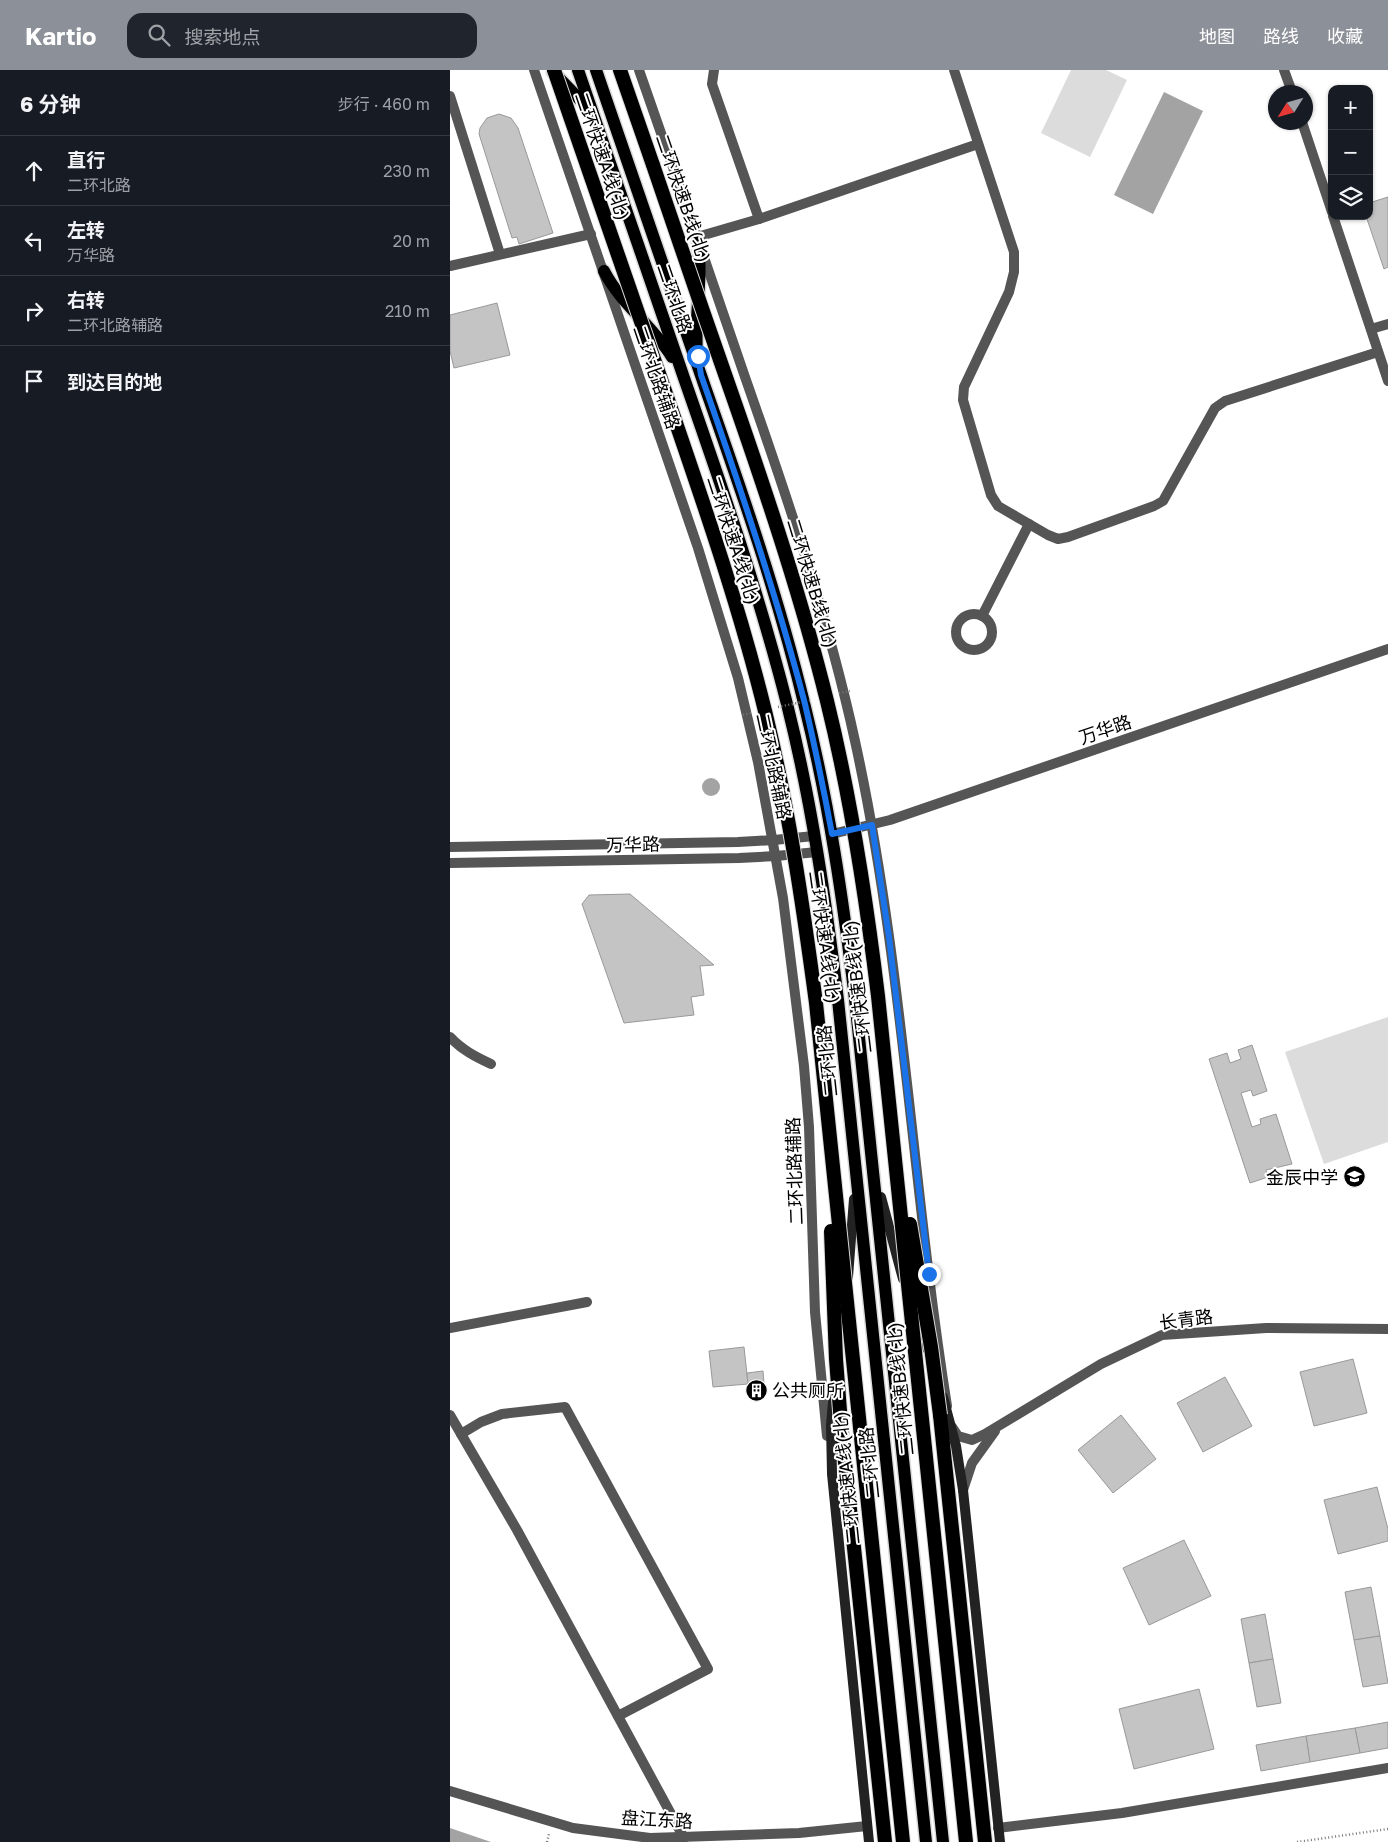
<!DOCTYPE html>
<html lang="zh">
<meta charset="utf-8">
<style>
:root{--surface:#171b24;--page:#20242c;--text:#f1f3f6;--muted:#9ea1a6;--line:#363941;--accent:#8c9099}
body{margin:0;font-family:"Golos Text","Noto Sans SC",sans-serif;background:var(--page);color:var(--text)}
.controls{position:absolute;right:15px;top:15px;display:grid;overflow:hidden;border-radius:10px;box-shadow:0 1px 4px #0004}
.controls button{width:45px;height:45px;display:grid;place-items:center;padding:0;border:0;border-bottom:1px solid var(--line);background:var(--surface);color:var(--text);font:25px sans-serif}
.compass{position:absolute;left:818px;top:15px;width:45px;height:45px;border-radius:50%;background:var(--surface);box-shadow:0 1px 4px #0004;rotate:233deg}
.stop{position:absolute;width:15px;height:15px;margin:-11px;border:4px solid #1a73e8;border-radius:50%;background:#fff}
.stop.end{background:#1a73e8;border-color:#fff;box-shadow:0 1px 5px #0008}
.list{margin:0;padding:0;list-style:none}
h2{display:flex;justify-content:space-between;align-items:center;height:65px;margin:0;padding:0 20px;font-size:21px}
h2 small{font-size:16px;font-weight:400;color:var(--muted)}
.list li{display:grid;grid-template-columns:32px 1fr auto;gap:15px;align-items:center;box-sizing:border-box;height:70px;padding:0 20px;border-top:1px solid var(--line)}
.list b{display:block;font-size:19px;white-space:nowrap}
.list p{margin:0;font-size:16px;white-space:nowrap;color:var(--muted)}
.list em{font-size:16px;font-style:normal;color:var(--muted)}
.icon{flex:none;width:28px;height:28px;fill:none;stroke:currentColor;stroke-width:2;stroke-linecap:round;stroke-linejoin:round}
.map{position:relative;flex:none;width:938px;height:1772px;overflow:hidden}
header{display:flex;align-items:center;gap:30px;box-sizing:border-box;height:70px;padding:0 25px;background:var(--accent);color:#fff}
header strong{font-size:24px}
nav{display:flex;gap:28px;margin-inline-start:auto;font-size:18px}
.search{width:350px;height:45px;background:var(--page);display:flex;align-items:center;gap:12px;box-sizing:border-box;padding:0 18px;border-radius:15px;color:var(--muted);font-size:19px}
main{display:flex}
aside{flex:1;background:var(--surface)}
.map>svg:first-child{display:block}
.green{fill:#dcdcdc}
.water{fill:#a3a3a3}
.building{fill:#c4c4c4;stroke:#999}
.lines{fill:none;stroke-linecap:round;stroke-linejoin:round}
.primary-casing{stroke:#dbdbdb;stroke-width:15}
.trunk-casing{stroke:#dbdbdb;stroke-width:16}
.path{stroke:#777;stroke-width:2.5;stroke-dasharray:1 2.5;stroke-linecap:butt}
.minor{stroke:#555;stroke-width:10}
.tertiary{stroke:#555;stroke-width:10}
.secondary{stroke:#222;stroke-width:10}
.primary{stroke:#000;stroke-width:12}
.trunk{stroke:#000;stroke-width:14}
.trunk-bridge-casing{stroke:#dbdbdb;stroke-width:16;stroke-linecap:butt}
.path-bridge{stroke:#777;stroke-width:2.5;stroke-dasharray:1 2.5;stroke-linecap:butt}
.trunk-bridge{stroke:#000;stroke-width:14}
.route{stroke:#1a73e8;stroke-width:6}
.labels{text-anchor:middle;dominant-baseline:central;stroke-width:4;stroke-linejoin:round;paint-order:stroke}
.street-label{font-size:18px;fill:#000;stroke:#fff}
.poi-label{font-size:18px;fill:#000;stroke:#fff;text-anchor:end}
</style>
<header>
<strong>Kartio</strong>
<div class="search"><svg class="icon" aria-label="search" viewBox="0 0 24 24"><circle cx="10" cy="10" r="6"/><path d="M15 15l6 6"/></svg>搜索地点</div>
<nav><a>地图</a><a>路线</a><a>收藏</a></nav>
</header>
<main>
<aside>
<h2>6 分钟<small>步行 · 460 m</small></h2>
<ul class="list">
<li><svg class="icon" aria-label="ahead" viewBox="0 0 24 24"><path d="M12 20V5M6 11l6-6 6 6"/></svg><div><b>直行</b><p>二环北路</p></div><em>230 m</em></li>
<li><svg class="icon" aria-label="left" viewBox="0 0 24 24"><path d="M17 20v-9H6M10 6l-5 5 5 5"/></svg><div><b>左转</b><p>万华路</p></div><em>20 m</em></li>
<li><svg class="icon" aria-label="right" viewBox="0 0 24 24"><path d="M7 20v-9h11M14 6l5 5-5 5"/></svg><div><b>右转</b><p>二环北路辅路</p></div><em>210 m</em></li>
<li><svg class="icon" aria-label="arrive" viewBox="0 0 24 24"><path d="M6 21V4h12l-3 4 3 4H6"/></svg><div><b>到达目的地</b></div></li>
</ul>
</aside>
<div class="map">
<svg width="938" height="1772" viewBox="0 0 938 1772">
<rect width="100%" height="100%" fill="#fff"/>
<g class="green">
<path d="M621,0h35l21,10 -37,77 -49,-24z"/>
<path d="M938,947v125l-64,22 -39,-112z"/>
</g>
<g class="water">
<path d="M714,22l39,19 -50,103 -39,-19z"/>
<circle cx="261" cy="717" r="9"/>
<path d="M0,1758l41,14h-41z"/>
</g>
<g class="building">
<path d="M49,44l12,4 7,10 35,105 -34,11 -2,-7 -5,1 -33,-104 1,-6 7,-10z"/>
<path d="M938,127v70l-4,2 -18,-53h3v-13z"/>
<path d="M47,233l13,52 -56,13 -4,-17v-36z"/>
<path d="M180,824l84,71 -14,1 4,29 -13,2 3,18 -70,8 -42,-119 7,-9z"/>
<path d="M802,975l15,46 -14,5 -2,-6 -10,3 11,34 9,-3 -1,-5 16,-5 16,50 -26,6 2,7 -18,6 -41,-124 18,-6 3,10 11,-4 -3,-9z"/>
<path d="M294,1277l4,37 -35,3 -4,-36z"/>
<path d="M903,1289l14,54 -53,13 -14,-54z"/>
<path d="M313,1301l2,25 -16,1 -2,-24z"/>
<path d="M775,1307l27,49 -49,26 -26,-49z"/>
<path d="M671,1345l35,44 -43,34 -35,-43z"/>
<path d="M927,1417l11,42v12l-50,13 -14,-54z"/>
<path d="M734,1470l27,56 -62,29 -26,-57z"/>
<path d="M921,1517l9,49 -26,4 -9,-48z"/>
<path d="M815,1544l8,45 -24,4 -8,-44z"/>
<path d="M930,1566l8,47 -25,4 -9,-47z"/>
<path d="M823,1589l8,44 -24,4 -8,-44z"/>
<path d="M749,1619l15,60 -80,20 -15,-60z"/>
<path d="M938,1652v26l-28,5 -5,-25z"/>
<path d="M905,1658l5,25 -50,9 -4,-26z"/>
<path d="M856,1666l4,26 -49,9 -5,-26z"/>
</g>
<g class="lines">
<defs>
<g id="primary">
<path d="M128,0c35,103 70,206 106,308 38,109 76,218 104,330 24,96 38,194 50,292l88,842"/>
<path d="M146,0c36,106 73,211 109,317 37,105 74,211 100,320 24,96 38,193 50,292l88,843"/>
<path d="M103,2l35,36"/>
<path d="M247,167c7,39 -3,77 0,115"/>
<path d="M154,201c17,33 48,54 68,86"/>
</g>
<g id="trunk">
<path d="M170,0l33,95"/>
<path d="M490,1345l45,427"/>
<path d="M391,1354l44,418"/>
</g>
</defs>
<use href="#primary" class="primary-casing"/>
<use href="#trunk" class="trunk-casing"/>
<g class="path">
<path d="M97,1772l2,-8"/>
<path d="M847,1772l91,-13"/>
</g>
<g class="minor">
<path d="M84,0l164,478 40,130 20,84 25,136 21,168 5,61 6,185 12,124"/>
<path d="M189,0c36,102 71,205 106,307 42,120 83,240 110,364 48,219 57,444 92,665"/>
<path d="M264,0l-2,14 47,135"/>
<path d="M504,0l60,182v20l-5,20 -45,95 -1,13 28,95 7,11 50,29 10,4 10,-2 86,-31 9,-5 52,-93 10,-7 153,-49"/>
<path d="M0,26l50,158"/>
<path d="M247,167l62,-18 219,-75"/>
<path d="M0,196l141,-32"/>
<path d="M921,259l17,-5"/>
<circle cx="524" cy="562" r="18"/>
<path d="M532,546l47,-92"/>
<path d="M0,967c12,13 26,20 41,27"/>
<path d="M0,1258l137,-26"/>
<path d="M0,1345l67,115 167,308"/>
<path d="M502,1357l6,9 14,4 13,-6 116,-70 61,-29 104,-7 122,1"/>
<path d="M11,1364l20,-12 21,-8 63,-7 143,262 -90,47"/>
<path d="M513,1420l9,-27 23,-32"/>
<path d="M548,1758l124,-15 266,-45"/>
</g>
<g class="tertiary">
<path d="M834,0l8,22"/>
<path d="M852,52l30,90"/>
<path d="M883,146l55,165"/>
<path d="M382,764l58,-14 498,-171"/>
<path d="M0,777l288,-5 36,-2 40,-4"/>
<path d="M0,793l289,-5 37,-2 41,-4"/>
<path d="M0,1721l123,37 77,10 149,-5 68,-7"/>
</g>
<g class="secondary">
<path d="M431,1127l22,82"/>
<path d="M398,1207l6,-78"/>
<path d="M466,1247l10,31"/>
<path d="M384,1321l-3,34 1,49 37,368"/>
<path d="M493,1327l13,49 7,44 37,352"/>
</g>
<use href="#primary" class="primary"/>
<use href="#trunk" class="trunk"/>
<defs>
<g id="trunk-bridge">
<path d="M104,0c36,106 73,212 110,318 37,108 75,216 102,327 23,95 37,191 50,288l87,839"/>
<path d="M203,95c27,79 54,159 82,238 34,98 67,197 92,298 24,97 39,196 51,295l88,846"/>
<path d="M460,1154l21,123 9,68"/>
<path d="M381,1161l5,128 5,65"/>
</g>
</defs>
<use href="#trunk-bridge" class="trunk-bridge-casing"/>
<g class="path-bridge">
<path d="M389,623l11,-2"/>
<path d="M328,637l34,-7"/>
<path d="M293,645l8,-2"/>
</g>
<use href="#trunk-bridge" class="trunk-bridge"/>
</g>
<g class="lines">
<path class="route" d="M248,286l3,19c38,108 75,218 104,329 10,43 19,87 27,130l40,-9 17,112 40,337"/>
</g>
<defs>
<symbol id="school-disc" viewBox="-11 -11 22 22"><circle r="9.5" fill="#000" stroke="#fff"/><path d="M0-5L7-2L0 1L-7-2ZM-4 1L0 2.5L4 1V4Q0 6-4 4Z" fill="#fff"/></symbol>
<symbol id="building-disc" viewBox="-11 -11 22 22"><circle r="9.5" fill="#000" stroke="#fff"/><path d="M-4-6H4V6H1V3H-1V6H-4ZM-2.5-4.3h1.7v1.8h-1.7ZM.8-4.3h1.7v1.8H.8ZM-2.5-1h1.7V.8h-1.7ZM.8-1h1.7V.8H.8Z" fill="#fff"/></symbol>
</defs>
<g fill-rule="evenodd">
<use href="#school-disc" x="892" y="1094" width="25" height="25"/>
<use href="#building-disc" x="294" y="1308" width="25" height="25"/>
</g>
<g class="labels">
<g class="street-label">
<text transform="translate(153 86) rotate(71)">二环快速A线(北)</text>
<text transform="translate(234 128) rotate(71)">二环快速B线(北)</text>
<text transform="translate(225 228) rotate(71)">二环北路</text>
<text transform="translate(207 307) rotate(71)">二环北路辅路</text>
<text transform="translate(284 470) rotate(72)">二环快速A线(北)</text>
<text transform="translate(363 513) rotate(73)">二环快速B线(北)</text>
<text transform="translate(655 659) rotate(-19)">万华路</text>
<text transform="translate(324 696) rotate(78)">二环北路辅路</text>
<text transform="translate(183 774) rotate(-1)">万华路</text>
<text transform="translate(375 867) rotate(82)">二环快速A线(北)</text>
<text transform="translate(407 917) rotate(-97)">二环快速B线(北)</text>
<text transform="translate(377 991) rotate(-96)">二环北路</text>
<text transform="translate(344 1101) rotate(-92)">二环北路辅路</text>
<text transform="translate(736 1249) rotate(-7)">长青路</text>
<text transform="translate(450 1319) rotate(-96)">二环快速B线(北)</text>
<text transform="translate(419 1393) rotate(-96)">二环北路</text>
<text transform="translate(396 1408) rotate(-96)">二环快速A线(北)</text>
<text transform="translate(207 1749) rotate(3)">盘江东路</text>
</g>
<g class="poi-label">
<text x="888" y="1107">金辰中学</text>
<text x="322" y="1320" text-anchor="start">公共厕所</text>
</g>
</g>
</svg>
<div class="controls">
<button>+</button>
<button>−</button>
<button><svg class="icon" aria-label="layers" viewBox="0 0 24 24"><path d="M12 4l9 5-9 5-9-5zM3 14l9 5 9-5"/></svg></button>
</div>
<svg class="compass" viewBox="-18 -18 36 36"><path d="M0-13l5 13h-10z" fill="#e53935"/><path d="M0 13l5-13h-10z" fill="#9ea1a6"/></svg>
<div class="stop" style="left:248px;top:286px"></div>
<div class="stop end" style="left:479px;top:1204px"></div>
</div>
</main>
